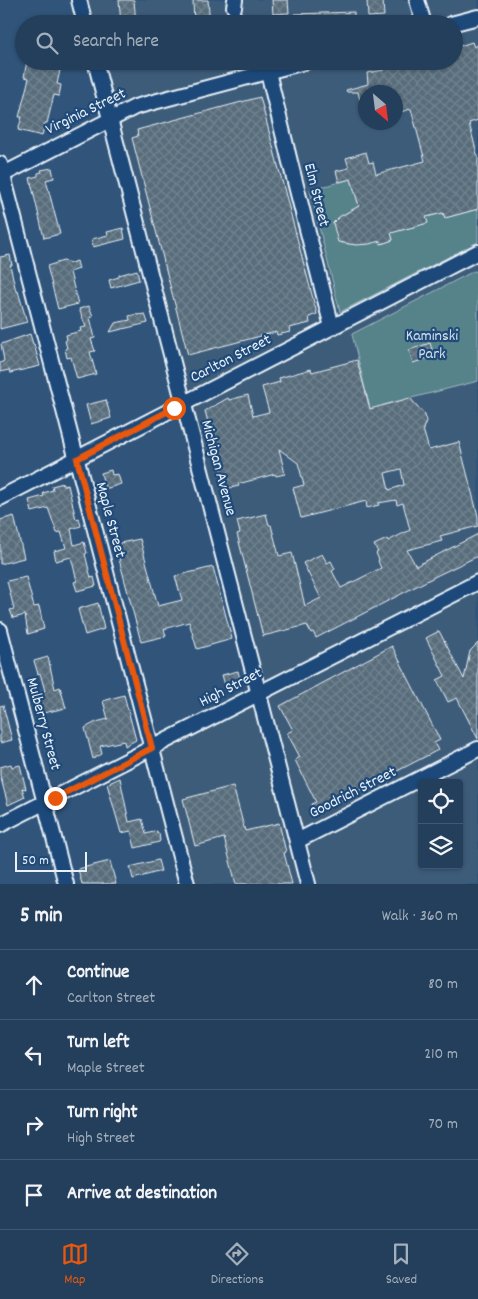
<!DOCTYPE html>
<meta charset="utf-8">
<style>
:root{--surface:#243f5c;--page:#2c4662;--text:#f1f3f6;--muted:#a3afbb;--line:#415872;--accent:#ea580c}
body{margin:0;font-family:Dekko,sans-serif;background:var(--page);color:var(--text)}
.controls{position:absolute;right:15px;bottom:15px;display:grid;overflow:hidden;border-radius:5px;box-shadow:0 1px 4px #0004}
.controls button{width:45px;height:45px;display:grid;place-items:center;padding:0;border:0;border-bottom:1px solid var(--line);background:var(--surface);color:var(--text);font:25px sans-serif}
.compass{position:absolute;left:358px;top:85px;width:45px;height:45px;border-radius:50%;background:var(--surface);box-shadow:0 1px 4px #0004;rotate:152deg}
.scale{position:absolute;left:15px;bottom:12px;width:72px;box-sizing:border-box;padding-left:5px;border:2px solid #e8f1f8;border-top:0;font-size:14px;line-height:18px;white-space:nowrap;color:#e8f1f8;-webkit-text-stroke:4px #1f4a7a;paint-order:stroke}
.stop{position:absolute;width:15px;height:15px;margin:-11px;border:4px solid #ea580c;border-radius:50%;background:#fff}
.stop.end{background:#ea580c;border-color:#fff;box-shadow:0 1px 5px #0008}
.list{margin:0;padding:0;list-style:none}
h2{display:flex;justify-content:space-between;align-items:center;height:65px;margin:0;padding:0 20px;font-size:21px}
h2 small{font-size:16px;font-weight:400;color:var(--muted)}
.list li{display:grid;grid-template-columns:32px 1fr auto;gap:15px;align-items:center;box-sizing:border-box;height:70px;padding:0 20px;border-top:1px solid var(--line)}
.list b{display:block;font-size:19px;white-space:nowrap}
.list p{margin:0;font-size:16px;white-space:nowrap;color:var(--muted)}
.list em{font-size:16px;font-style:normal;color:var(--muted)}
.icon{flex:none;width:28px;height:28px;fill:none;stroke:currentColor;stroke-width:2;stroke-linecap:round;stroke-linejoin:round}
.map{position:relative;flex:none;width:478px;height:884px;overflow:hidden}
.search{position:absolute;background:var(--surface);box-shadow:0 1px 4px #0004;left:15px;right:15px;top:15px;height:55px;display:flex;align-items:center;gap:12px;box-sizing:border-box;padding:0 18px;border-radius:28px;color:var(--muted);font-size:19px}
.sheet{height:345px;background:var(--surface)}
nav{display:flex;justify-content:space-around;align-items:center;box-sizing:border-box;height:70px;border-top:1px solid var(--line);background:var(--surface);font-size:14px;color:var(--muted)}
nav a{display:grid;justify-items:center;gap:2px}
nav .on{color:var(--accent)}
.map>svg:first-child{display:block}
.built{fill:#3c5c7a;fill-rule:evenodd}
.park{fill:#56828a;stroke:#9fbac1}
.building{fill:url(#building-cross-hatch);stroke:#e8f1f8;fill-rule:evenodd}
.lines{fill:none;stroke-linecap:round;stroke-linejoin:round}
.minor-casing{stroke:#e8f1f8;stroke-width:18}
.minor{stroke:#1f4a7a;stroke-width:14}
.route{stroke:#ea580c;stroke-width:6}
.labels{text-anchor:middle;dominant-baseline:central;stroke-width:4.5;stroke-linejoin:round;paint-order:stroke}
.street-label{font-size:16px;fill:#e8f1f8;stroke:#1f4a7a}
.park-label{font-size:16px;fill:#d2e0e8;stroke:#1f4a7a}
</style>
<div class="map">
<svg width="478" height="884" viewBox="0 0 478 884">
<defs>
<pattern id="building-cross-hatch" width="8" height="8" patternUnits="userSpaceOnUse" patternTransform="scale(1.25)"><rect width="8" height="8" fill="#596d7b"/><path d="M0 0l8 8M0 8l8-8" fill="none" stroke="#71828e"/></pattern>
</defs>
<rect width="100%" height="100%" fill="#30547a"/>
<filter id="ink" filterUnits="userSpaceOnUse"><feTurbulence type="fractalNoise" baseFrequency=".02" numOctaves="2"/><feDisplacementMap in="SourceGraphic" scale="10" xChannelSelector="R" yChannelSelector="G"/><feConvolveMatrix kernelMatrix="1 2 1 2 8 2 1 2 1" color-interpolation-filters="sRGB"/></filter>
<g filter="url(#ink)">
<path class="built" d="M73,0h405v884h-296l-37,-141 106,-54 -162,-628h365v-37h-375zM366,92h30v30h-30zM422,783h37v82h-37z"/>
<g class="park">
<path d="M351,179l8,27 -20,11v25c14,4 27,3 41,-1l1,3 12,-4 -2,-7 36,-10 -1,-6 17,-4 2,5 33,-9v33l-138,70 -30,-122z"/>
<path d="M474,271l4,1v109l-94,24 -13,8 -19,-79z"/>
</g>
<g class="building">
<path d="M119,0h15l2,24h-15z"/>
<path d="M193,0h15l2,24h-16z"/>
<path d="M272,0h16l1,13 -16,1z"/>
<path d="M367,0h16l1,16 -16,1z"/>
<path d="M354,12v12h-59l-1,-10z"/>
<path d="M472,42l2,5 4,-2v75l-9,3 9,35v51l-33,9 -2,-5 -17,4 2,6 -37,10 2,7 -12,4 -1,-3 -11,3 -13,1 -18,-3 -5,-19 6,-6 20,-11 -8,-27 -12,3 -3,-11 13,-3 -3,-10 20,-6 3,11 4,-1 3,12 49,-13 -14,-52 -15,4v-21h-30v21h-3l-5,-21h-11l-1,-2 22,-6 -1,-11 17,-3v-3l30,-6h40v-13z"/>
<path d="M27,61h35l-5,23 4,1 -2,11 -5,-1 -7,28h-2l-3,13 -24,-6 4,-13h-3l10,-39 -5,-1z"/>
<path d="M260,97l57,217 -8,3 1,6 -21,5 1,4 -13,3 -1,-3 -88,23 -56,-217 6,-2 -1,-6z"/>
<path d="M52,168l2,10 -8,2 14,54 -16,4 -14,-60 8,-2v-3l4,-1 -1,-2z"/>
<path d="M123,228l2,11 -32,8 -1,-8 16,-4 -1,-3z"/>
<path d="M10,255l2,10h-2l6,26h2l9,31 -27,7v-72z"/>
<path d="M63,261l8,2 6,-2 2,8 -9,3 8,32 -20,5 -11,-43z"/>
<path d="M137,270l2,10 -28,8 -2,-8 10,-3v-2z"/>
<path d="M89,306l4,10 -3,1 5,21 -4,1 4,12 -5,1 6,22 -19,5 -6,-22 -4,1 -2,-9 2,-1 -2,-7 2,-1 -1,-5 15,-4 -1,-3 6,-1 -7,-18z"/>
<path d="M137,314v1l8,-1 3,9 -38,9 5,-9 15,-3 -1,-4z"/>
<path d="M30,334l3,10h1l6,22 -30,7 -1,-3 -9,2v-9l4,-2 -3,-17z"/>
<path d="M430,343l4,13 -21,7 -4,-13z"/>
<path d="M357,360l13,49 40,-11 15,17 1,6 -3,8 6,21 30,-8 19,74v10l-38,10 2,5 -35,9 9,16 62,-32v22l-40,19 -122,63 -3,-6 -2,1 -4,-8 -44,11 -26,-102 3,-1 -3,-12 29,-7 3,11h2l8,31 13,-3 13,53 16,-8 -18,-35 19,-9 5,9 4,-2 4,8 -3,2 9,17 40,-20 -3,-7 1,-1 -3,-7 2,-1 -4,-7 13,-6 1,2 22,-11 -7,-27 -6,2 -1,-5 -18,3 1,2 -12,3 -1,-7 -65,17 -8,-30 11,-3 -6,-22 -19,-14 6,25 -9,2 -1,-2 -37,10 1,2 -13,3 -21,-78 23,-13 1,2 19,-5 5,21 16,-4 -7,-25 18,-5 -1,-4 32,-9 1,3zM401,469l3,16 -15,5 -4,-17z"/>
<path d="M106,400l5,18 -20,6 -5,-19z"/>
<path d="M111,470l1,5 6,-1 3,10 -16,5 -4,-16z"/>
<path d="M63,483v3l5,-1 8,34 3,-1 2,8 -10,3 3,16 10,-3 3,11 -2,1 6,24 3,-1 2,9 -19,5 -3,-9 3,-1 -6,-24 -15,4 -2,-10 12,-3 -5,-16 -4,1 -9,-25 -16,4 -3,-12 15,-4 -1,-3 10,-3 -1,-4z"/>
<path d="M14,516l10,42 -24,6v-44z"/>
<path d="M140,539l18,67 24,-6 -7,-24 38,-9 19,72 -35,10 -8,-27 -25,7 2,7 -25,6 -26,-98z"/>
<path d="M26,577l8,30 5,-1 5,23 -16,5 -3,-19 -12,3 -3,-8 4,-1 -7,-28z"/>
<path d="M98,603l6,26 -19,6 -7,-26z"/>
<path d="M439,631l25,48 6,-28 8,-8v96l-21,-41 -9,4 -11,-22 8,-4 -19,-38z"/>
<path d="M392,646l48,94 -6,3 4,7 -122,63 -5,-9 5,-2 -21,-42 5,-3 -13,-24 6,-3 -13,-24z"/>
<path d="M48,657l7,32 5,-2 6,21 -27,6 -3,-10h-2l-3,-9 14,-4 -5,-18 -2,1 -4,-13z"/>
<path d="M238,671l3,13 -15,4 -4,-13z"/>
<path d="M124,695l12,45 -11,6 -1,-5 -24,5 2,8 -9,5 -8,-31 11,-6 12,-3 -5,-18z"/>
<path d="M3,705l9,35 -12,3v-37z"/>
<path d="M11,764l1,3 8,-2 6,24 -4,-1 3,9 -17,8 -8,-30v-8z"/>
<path d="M120,778l9,44 13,-3 4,15 11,-3v3l2,-1 1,8 -1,1 -24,6 -4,-17 -10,2 -14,-49z"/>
<path d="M233,786l12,45 34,-8 7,29 -2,1 8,31h-56l-12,-46 -29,8 -12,-47z"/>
<path d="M158,860l3,11 -28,8 -3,-12z"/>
<path d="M110,861l6,23h-34l-4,-15z"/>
</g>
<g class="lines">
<defs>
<g id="minor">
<path d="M79,0l6,24"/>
<path d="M417,0l7,24"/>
<path d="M234,7l1,-7"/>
<path d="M451,24l27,-7"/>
<path d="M95,61l213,823"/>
<path d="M268,72l22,90 42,165"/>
<path d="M0,164l187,720"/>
<path d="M0,176l135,-69 173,-46"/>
<path d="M0,498l478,-246"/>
<path d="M0,630l66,254"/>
<path d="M0,825l478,-243"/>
<path d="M297,841l181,-92"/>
</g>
</defs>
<use href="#minor" class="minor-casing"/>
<use href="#minor" class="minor"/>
</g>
</g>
<g class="lines" filter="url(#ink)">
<path class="route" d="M55,798l97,-50 -75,-289 97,-51"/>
</g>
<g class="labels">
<g class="street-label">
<text transform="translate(86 112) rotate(-26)">Virginia Street</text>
<text transform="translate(316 195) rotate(76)">Elm Street</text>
<text transform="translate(231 359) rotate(-27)">Carlton Street</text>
<text transform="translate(218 468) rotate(75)">Michigan Avenue</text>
<text transform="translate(110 520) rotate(75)">Maple Street</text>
<text transform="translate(231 688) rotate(-27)">High Street</text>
<text transform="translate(43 724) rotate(75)">Mulberry Street</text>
<text transform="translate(353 793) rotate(-27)">Goodrich Street</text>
</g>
<g class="park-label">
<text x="432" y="336">Kaminski<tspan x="432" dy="18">Park</tspan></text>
</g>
</g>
</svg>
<div class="controls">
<button><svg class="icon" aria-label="locate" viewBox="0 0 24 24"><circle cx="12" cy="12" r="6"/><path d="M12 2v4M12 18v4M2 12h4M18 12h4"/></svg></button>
<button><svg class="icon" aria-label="layers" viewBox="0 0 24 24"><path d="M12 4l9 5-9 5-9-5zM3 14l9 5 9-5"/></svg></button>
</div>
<svg class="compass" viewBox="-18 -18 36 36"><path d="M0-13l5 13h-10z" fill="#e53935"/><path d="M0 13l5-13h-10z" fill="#a3afbb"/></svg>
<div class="scale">50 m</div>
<div class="stop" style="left:174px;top:408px"></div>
<div class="stop end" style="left:55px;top:798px"></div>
<div class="search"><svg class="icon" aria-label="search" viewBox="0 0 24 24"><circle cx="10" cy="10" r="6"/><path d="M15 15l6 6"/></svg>Search here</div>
</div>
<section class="sheet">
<h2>5 min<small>Walk · 360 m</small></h2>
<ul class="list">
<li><svg class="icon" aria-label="ahead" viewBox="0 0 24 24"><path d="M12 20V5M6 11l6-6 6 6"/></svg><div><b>Continue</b><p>Carlton Street</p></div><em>80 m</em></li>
<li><svg class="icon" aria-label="left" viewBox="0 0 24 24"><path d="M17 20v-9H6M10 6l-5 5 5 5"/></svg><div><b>Turn left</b><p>Maple Street</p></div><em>210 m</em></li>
<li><svg class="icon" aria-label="right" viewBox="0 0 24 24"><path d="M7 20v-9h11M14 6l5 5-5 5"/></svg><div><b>Turn right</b><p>High Street</p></div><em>70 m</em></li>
<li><svg class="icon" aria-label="arrive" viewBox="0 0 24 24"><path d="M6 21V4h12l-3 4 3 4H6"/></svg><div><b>Arrive at destination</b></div></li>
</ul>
</section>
<nav>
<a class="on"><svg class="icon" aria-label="map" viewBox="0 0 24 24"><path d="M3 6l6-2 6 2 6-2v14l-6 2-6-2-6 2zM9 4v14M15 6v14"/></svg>Map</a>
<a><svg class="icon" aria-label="directions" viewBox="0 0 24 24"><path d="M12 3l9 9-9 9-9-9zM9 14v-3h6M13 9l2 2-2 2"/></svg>Directions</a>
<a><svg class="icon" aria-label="saved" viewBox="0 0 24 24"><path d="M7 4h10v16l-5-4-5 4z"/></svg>Saved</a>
</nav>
